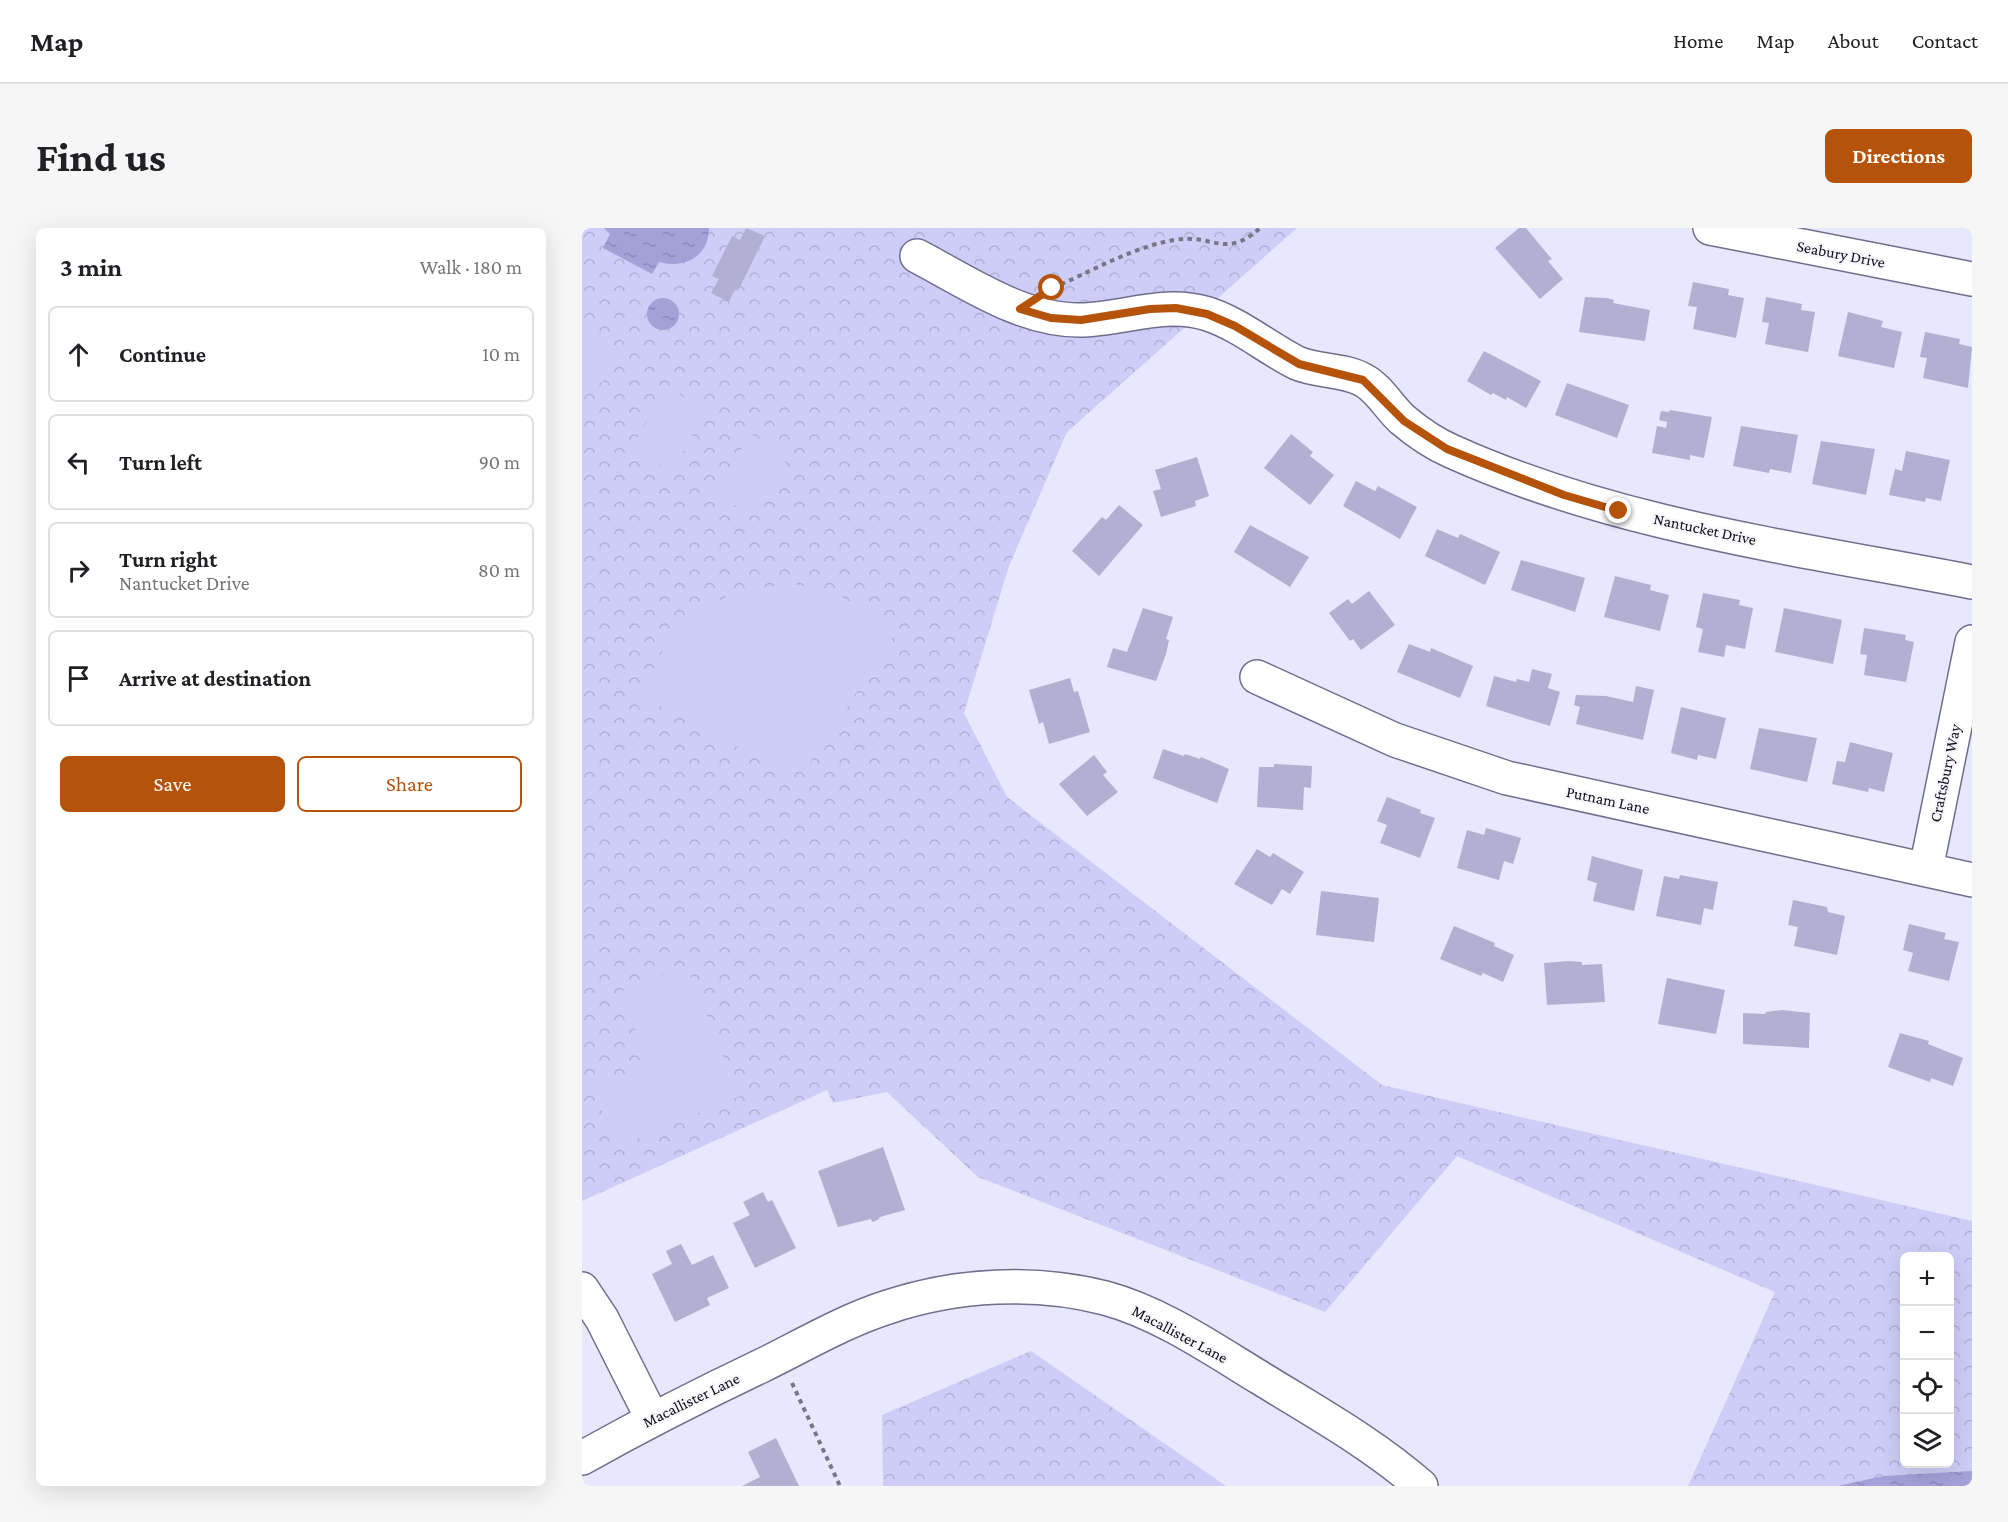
<!DOCTYPE html>
<meta charset="utf-8">
<style>
:root{--surface:#fff;--page:#f6f6f6;--text:#202124;--muted:#757577;--line:#e0e0e0;--accent:#b45309}
body{margin:0;font-family:"Crimson Pro",serif;background:var(--page);color:var(--text)}
.controls{position:absolute;right:18px;bottom:18px;display:grid;overflow:hidden;border-radius:9px;box-shadow:0 6px 24px #0002}
.controls button{width:54px;height:54px;display:grid;place-items:center;padding:0;border:0;border-bottom:2px solid var(--line);background:var(--surface);color:var(--text);font:30px sans-serif}
.stop{position:absolute;width:18px;height:18px;margin:-14px;border:4px solid #b45309;border-radius:50%;background:#fff}
.stop.end{background:#b45309;border-color:#fff;box-shadow:0 2px 6px #0008}
.list{margin:0;padding:0;list-style:none}
h2{display:flex;justify-content:space-between;align-items:center;height:78px;margin:0;padding:0 24px;font-size:26px}
h2 small{font-size:20px;font-weight:400;color:var(--muted)}
.list li{display:grid;grid-template-columns:39px 1fr auto;gap:18px;align-items:center;box-sizing:border-box;height:96px;margin:0 12px 12px;padding:0 12px;border:2px solid var(--line);border-radius:9px}
.list b{display:block;font-size:22px;white-space:nowrap}
.list p{margin:0;font-size:20px;white-space:nowrap;color:var(--muted)}
.list em{font-size:20px;font-style:normal;color:var(--muted)}
.actions{display:flex;gap:12px;padding:18px 24px}
.actions a{flex:1;padding:14px 0;border:2px solid var(--accent);border-radius:9px;text-align:center;font-size:21px;color:var(--accent)}
.actions .main{background:var(--accent);color:#fff}
.icon{flex:none;width:33px;height:33px;fill:none;stroke:currentColor;stroke-width:2;stroke-linecap:round;stroke-linejoin:round}
.map{position:relative;flex:none;width:1390px;height:1258px;overflow:hidden;border-radius:9px}
header{display:flex;align-items:center;gap:36px;box-sizing:border-box;height:84px;padding:0 30px;background:var(--surface);border-bottom:2px solid var(--line)}
header strong{font-size:28px}
nav{display:flex;gap:33px;margin-inline-start:auto;font-size:21px}
.intro{display:flex;align-items:center;justify-content:space-between;box-sizing:border-box;height:144px;padding:0 36px}
h1{margin:0;font-size:42px}
.button{padding:15px 27px;border-radius:9px;background:var(--accent);color:#fff;font-size:21px;font-weight:700}
main{display:flex;gap:36px;padding:0 36px}
aside{flex:1;background:var(--surface);border-radius:9px;box-shadow:0 6px 24px #0002}
.map>svg:first-child{display:block}
.forest{fill:url(#forest-crowns);fill-rule:evenodd}
.pitch{fill:#cecdf7}
.water{fill:url(#water-ripples)}
.building{fill:#b1b0d2}
.lines{fill:none;stroke-linecap:round;stroke-linejoin:round}
.minor-casing{stroke:#6f6e8e;stroke-width:36}
.path{stroke:#767687;stroke-width:4;stroke-dasharray:4.5 4.5;stroke-linecap:butt}
.minor{stroke:#fff;stroke-width:33}
.route{stroke:#b45309;stroke-width:8}
.labels{text-anchor:middle;dominant-baseline:central;stroke-width:4.5;stroke-linejoin:round;paint-order:stroke}
.street-label{font-size:16px;fill:#0c0b17;stroke:#f6f6fd}
</style>
<header>
<strong>Map</strong>
<nav><a>Home</a><a>Map</a><a>About</a><a>Contact</a></nav>
</header>
<div class="intro"><h1>Find us</h1><a class="button">Directions</a></div>
<main>
<aside>
<h2>3 min<small>Walk · 180 m</small></h2>
<ul class="list">
<li><svg class="icon" aria-label="ahead" viewBox="0 0 24 24"><path d="M12 20V5M6 11l6-6 6 6"/></svg><div><b>Continue</b></div><em>10 m</em></li>
<li><svg class="icon" aria-label="left" viewBox="0 0 24 24"><path d="M17 20v-9H6M10 6l-5 5 5 5"/></svg><div><b>Turn left</b></div><em>90 m</em></li>
<li><svg class="icon" aria-label="right" viewBox="0 0 24 24"><path d="M7 20v-9h11M14 6l5 5-5 5"/></svg><div><b>Turn right</b><p>Nantucket Drive</p></div><em>80 m</em></li>
<li><svg class="icon" aria-label="arrive" viewBox="0 0 24 24"><path d="M6 21V4h12l-3 4 3 4H6"/></svg><div><b>Arrive at destination</b></div></li>
</ul>
<div class="actions"><a class="main">Save</a><a>Share</a></div>
</aside>
<div class="map">
<svg width="1390" height="1258" viewBox="0 0 1390 1258">
<defs>
<pattern id="forest-crowns" width="20" height="18" patternUnits="userSpaceOnUse" patternTransform="scale(1.5)"><rect width="20" height="18" fill="#cecdf7"/><path d="M2 6a3 3 0 1 1 6 0M12 15a3 3 0 1 1 6 0" fill="none" stroke="#b0afd3"/></pattern>
<pattern id="water-ripples" width="26" height="14" patternUnits="userSpaceOnUse" patternTransform="scale(1.5)"><rect width="26" height="14" fill="#a4a1d9"/><path d="M2 4q2-2 4 0t4 0M15 11q2-2 4 0t4 0" fill="none" stroke="#8c89ba"/></pattern>
</defs>
<rect width="100%" height="100%" fill="#e7e7fd"/>
<g class="forest">
<path d="M0,0h715l-230,204 -58,134 -45,147 43,84 375,288 590,136v265h-284l87,-194 -318,-136 -132,156 -347,-135 -91,-85 -54,11 -6,-13 -245,111zM1322,1028h46v208h-46z"/>
<path d="M449,1123l195,135h-343l-1,-71z"/>
</g>
<g class="pitch">
<path d="M0,104l37,22 -17,29 -20,-12z"/>
<path d="M84,159l41,23 -35,62 -41,-22z"/>
<path d="M168,206l39,21 -34,61 -38,-21z"/>
<path d="M211,356l40,8 65,37 -88,134 -32,5 -136,-72 21,-47 33,-35 43,-24z"/>
<path d="M104,738l54,130 -122,50 -26,-59 58,-23 -31,-72z"/>
</g>
<g class="water">
<path d="M22,0h105c0,29 -25,41 -50,34l-7,12 -49,-26 7,-14z"/>
<circle cx="81" cy="86" r="16"/>
<path d="M1390,1243v15h-134l45,-10z"/>
</g>
<g class="building">
<path d="M164,0l19,8 -27,55 -3,-2 -6,13 -18,-9 8,-14 -7,-3 20,-40 8,4z"/>
<path d="M937,0h7l24,29 2,2 -4,2 15,18 -23,20 -45,-51z"/>
<path d="M1111,54l36,7 -1,6 16,3 -8,40 -43,-9 4,-22 -9,-1z"/>
<path d="M1003,69l22,1 7,2 -1,3 37,7 -5,31 -66,-9z"/>
<path d="M1184,69l36,7 -1,6 14,2 -7,40 -43,-8 4,-21 -7,-1z"/>
<path d="M1266,84l35,9 -2,6 21,5 -8,36 -56,-12z"/>
<path d="M1343,104l35,7 -1,5 13,3 -4,41 -45,-10 4,-20 -7,-1z"/>
<path d="M902,123l57,30 -15,27 -19,-11 -1,3 -13,-7 -2,2 -24,-14z"/>
<path d="M985,155l62,22 -12,33 -62,-23z"/>
<path d="M1088,182l42,7 -8,41 -14,-3v5l-38,-7 5,-27 9,2 1,-6 -8,-2 2,-9 8,1z"/>
<path d="M1159,198l57,9 -7,38 -21,-4 -1,4 -36,-7z"/>
<path d="M709,206l22,18 -3,4 24,19 -24,30 -46,-37z"/>
<path d="M1239,213l54,8 -9,46 -54,-11z"/>
<path d="M1324,223l44,9 -9,41 -15,-3 -1,4 -36,-7 6,-26 7,2z"/>
<path d="M615,229l12,39 -14,5 1,5 -35,11 -8,-26 8,-2 -6,-19z"/>
<path d="M774,253l19,10 3,-5 39,21 -17,32 -57,-33z"/>
<path d="M537,277l24,20 -44,51 -27,-25 30,-34 4,3z"/>
<path d="M668,297l59,32 -19,30 -56,-35z"/>
<path d="M855,301l21,9 2,-4 40,18 -15,33 -60,-29z"/>
<path d="M939,332l64,18 -10,34 -64,-22z"/>
<path d="M1033,348l36,9 -1,5 19,5 -9,36 -56,-14z"/>
<path d="M787,363l26,34 -34,25 -8,-11 -3,2 -21,-28 19,-14 4,5z"/>
<path d="M1121,365l37,7 -1,5 14,3 -8,41 -19,-4 -2,12 -26,-5 5,-23 -7,-2z"/>
<path d="M561,380l30,9 -7,22 3,1 -3,14 -10,27 -49,-14 6,-19 14,4z"/>
<path d="M1202,380l58,12 -9,44 -58,-12z"/>
<path d="M1282,400l42,7 -1,5 9,2 -8,40 -42,-7 3,-20 -7,-1z"/>
<path d="M827,416l21,8 1,-4 42,18 -13,32 -63,-26z"/>
<path d="M950,441l20,5 -4,14 12,4 -10,34 -64,-20 8,-30 22,6 1,-3 12,3z"/>
<path d="M488,450l4,14 4,-1 12,41 -41,12 -6,-22 -4,2 -10,-34z"/>
<path d="M1054,458l18,4 -11,50 -67,-16 4,-17 -6,-2 2,-10 30,1 27,6z"/>
<path d="M1099,479l45,11 -10,41 -18,-4 -1,5 -26,-7z"/>
<path d="M1177,500l58,10 -10,44 -57,-13z"/>
<path d="M1268,514l43,11 -9,39 -15,-4 -1,4 -36,-8 5,-23 8,1z"/>
<path d="M581,521l21,7 1,-2 15,5 1,-2 28,12 -12,34 -64,-25z"/>
<path d="M512,527l13,17 -4,3 15,17 -31,24 -28,-32z"/>
<path d="M692,536l38,2 -1,22 -7,-1 -1,23 -46,-3 2,-40h15z"/>
<path d="M805,569l34,13 -1,3 15,5 -15,40 -40,-15 7,-18 -10,-4z"/>
<path d="M904,600l35,10 -8,26 -9,-3 -5,19 -42,-12 10,-38 17,5z"/>
<path d="M675,621l13,8 3,-4 31,19 -14,22 -8,-5 -10,16 -38,-21z"/>
<path d="M1010,628l51,14 -9,41 -41,-10 4,-18 -10,-3z"/>
<path d="M1098,647l38,7 -5,28 -9,-2 -3,17 -45,-9 8,-40 15,3z"/>
<path d="M739,663l58,7 -5,44 -58,-7z"/>
<path d="M1211,672l34,7 1,5 17,4 -8,39 -43,-9 4,-19 -10,-2z"/>
<path d="M1327,696l37,9 -2,6 15,3 -10,39 -41,-10 5,-18 -10,-3z"/>
<path d="M872,698l41,17 -1,3 20,9 -11,27 -20,-9 -2,3 -2,-1 -39,-16z"/>
<path d="M987,733l13,1v3l20,-1 3,38 -58,3 -3,-42z"/>
<path d="M1085,750l58,12 -9,44 -58,-10z"/>
<path d="M1200,782l28,3 -1,35 -66,-4v-31l22,1 1,-2z"/>
<path d="M1318,805l29,8 -1,3 35,14 -10,28 -22,-8 -1,4 -42,-15z"/>
<path d="M301,919l22,63 -25,7 -2,3 -6,2 -1,-3 -33,8 -20,-56z"/>
<path d="M181,964l5,10 4,-2 24,48 -41,20 -22,-45 17,-8 -7,-13z"/>
<path d="M99,1016l11,21 21,-10 16,33 -22,10 3,7 -35,17 -23,-48 20,-10 -6,-13z"/>
<path d="M194,1210l23,48h-57l18,-9 -12,-25z"/>
</g>
<g class="lines">
<defs>
<g id="minor">
<path d="M1128,0l262,51"/>
<path d="M335,28c50,26 104,64 162,64 44,0 84,-20 129,-6 33,11 59,34 89,49 20,9 48,6 66,17 16,8 27,29 40,40 13,11 32,24 48,31 164,74 345,97 521,131"/>
<path d="M675,449l138,63 112,38 465,102"/>
<path d="M1344,641l46,-227"/>
<path d="M0,1061l20,30 50,99"/>
<path d="M0,1230c59,-33 118,-63 179,-92 41,-20 83,-45 127,-59 69,-23 147,-27 217,-9 56,15 109,52 157,81 55,34 111,65 159,107"/>
</g>
</defs>
<use href="#minor" class="minor-casing"/>
<g class="path">
<path d="M471,60c39,-17 80,-41 121,-48 39,-7 51,20 86,-12"/>
<path d="M210,1155l48,103"/>
</g>
<use href="#minor" class="minor"/>
</g>
<g class="lines">
<path class="route" d="M470,60l-32,21 31,9 30,2 69,-11 26,-1 31,6 28,12 64,38 64,16 41,41 43,28 117,46 55,16"/>
</g>
<g class="labels">
<g class="street-label">
<text transform="translate(1259 26) rotate(11)">Seabury Drive</text>
<text transform="translate(1123 301) rotate(12)">Nantucket Drive</text>
<text transform="translate(1363 545) rotate(-78)">Craftsbury Way</text>
<text transform="translate(1026 572) rotate(12)">Putnam Lane</text>
<text transform="translate(598 1106) rotate(28)">Macallister Lane</text>
<text transform="translate(109 1172) rotate(-26)">Macallister Lane</text>
</g>
</g>
</svg>
<div class="controls">
<button>+</button>
<button>−</button>
<button><svg class="icon" aria-label="locate" viewBox="0 0 24 24"><circle cx="12" cy="12" r="6"/><path d="M12 2v4M12 18v4M2 12h4M18 12h4"/></svg></button>
<button><svg class="icon" aria-label="layers" viewBox="0 0 24 24"><path d="M12 4l9 5-9 5-9-5zM3 14l9 5 9-5"/></svg></button>
</div>
<div class="stop" style="left:470px;top:60px"></div>
<div class="stop end" style="left:1037px;top:283px"></div>
</div>
</main>
